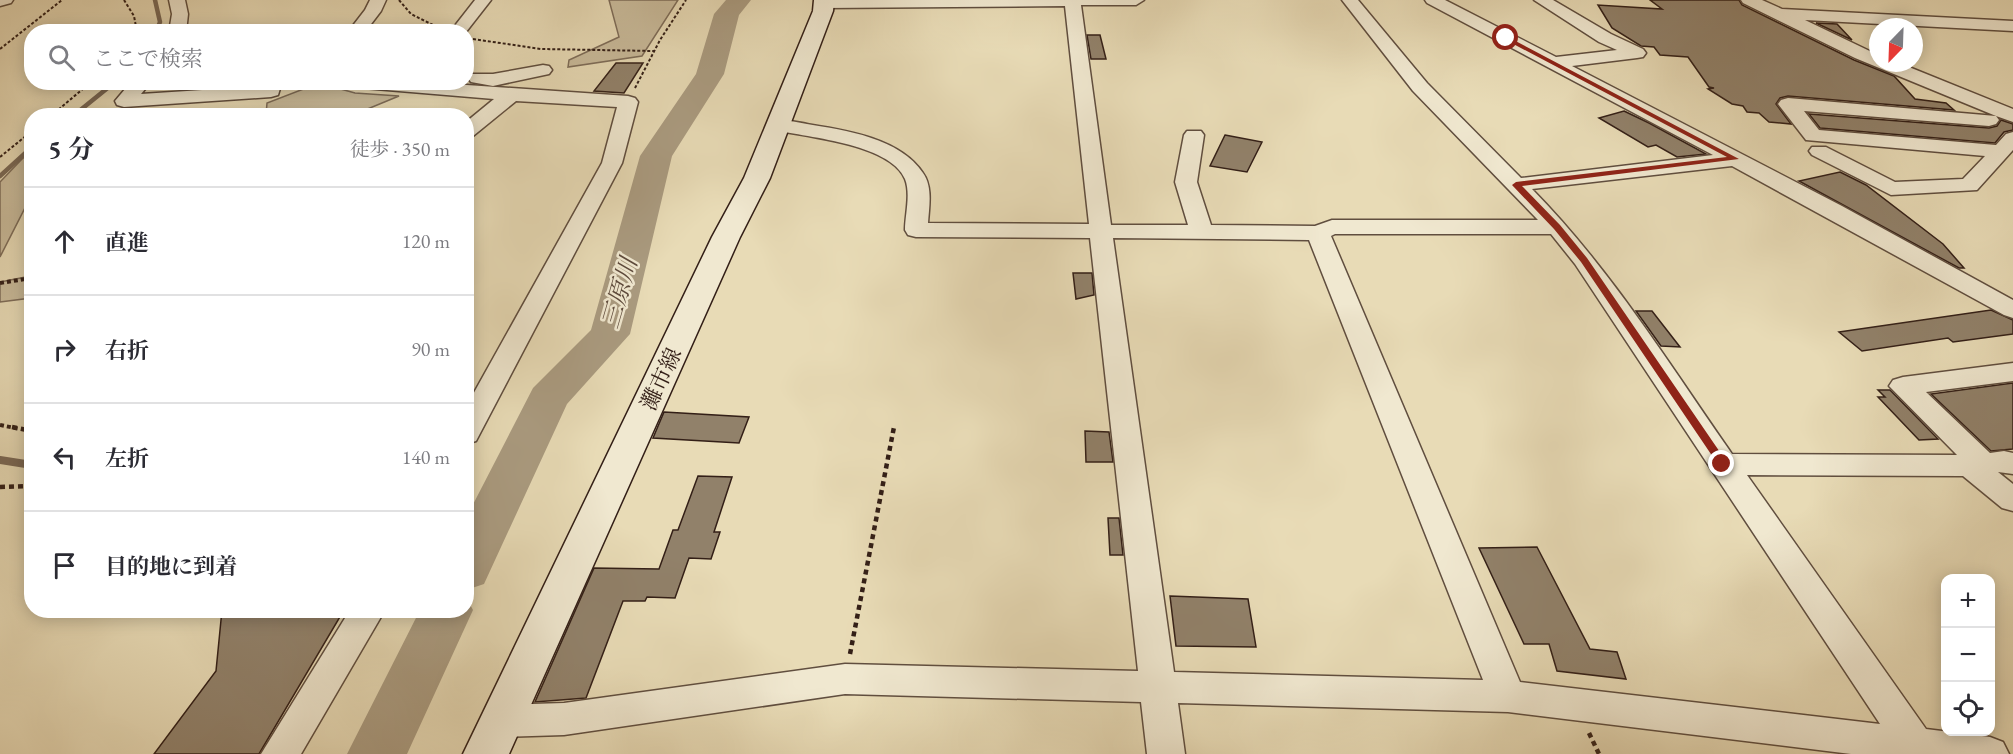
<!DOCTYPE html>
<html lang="ja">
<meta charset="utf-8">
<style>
:root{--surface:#fff;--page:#f7f7f7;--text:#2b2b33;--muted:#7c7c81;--line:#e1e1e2}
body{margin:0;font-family:"EB Garamond","Noto Serif JP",serif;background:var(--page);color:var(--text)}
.controls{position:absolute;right:18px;bottom:18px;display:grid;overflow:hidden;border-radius:12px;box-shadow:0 3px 15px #0003}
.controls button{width:54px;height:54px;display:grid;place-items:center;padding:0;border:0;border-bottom:2px solid var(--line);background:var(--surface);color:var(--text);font:30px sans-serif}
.compass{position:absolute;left:1869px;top:18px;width:54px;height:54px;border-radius:50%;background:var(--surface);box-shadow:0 3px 15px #0003;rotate:203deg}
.stop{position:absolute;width:18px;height:18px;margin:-14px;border:4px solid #8f2418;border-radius:50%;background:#fff}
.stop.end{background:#8f2418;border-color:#fff;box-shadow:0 2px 6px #0008}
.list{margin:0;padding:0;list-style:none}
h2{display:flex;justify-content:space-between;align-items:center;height:78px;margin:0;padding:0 24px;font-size:26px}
h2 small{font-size:20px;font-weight:400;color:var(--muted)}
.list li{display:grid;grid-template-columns:39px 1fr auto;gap:18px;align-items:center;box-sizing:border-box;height:108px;padding:0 24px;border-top:2px solid var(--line)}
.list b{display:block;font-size:22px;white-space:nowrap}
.list em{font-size:20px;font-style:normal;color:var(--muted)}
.icon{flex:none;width:33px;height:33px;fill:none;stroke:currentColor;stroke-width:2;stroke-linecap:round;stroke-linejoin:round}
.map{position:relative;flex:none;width:2013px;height:754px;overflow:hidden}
.search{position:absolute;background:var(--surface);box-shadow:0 3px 15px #0003;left:24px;top:24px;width:450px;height:66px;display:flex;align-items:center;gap:15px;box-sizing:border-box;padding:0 21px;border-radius:24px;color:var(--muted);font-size:22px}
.panel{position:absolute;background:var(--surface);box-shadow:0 3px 15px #0003;left:24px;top:108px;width:450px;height:510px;border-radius:24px}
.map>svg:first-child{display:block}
.green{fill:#c9bb9b;stroke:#7e6d59;stroke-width:1.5}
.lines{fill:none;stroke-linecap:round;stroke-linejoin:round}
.stream-far1{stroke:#7a6956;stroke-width:4.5}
.stream{stroke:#7a6956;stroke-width:8}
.river{fill:#aa9b80;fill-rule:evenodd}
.building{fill:#91816a;stroke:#331f17;stroke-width:1.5}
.minor-casing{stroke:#604e3f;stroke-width:3}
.secondary-casing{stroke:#331f17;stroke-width:3}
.path-far2{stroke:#331f17;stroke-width:2;stroke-dasharray:3 2;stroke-linecap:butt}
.path-far1{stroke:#331f17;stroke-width:4;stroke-dasharray:4 3;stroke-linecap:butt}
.path{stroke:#331f17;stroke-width:4.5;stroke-dasharray:5 4;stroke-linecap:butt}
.minor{fill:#f0e8d0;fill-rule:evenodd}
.secondary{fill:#f0e8d0;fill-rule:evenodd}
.route{fill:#8f2418}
.labels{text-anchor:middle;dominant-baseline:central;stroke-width:5;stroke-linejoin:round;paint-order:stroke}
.street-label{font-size:22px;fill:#331f17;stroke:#f0e8d0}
.water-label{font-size:24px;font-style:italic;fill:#5d4a3c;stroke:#f0e8d0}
</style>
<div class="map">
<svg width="2013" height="754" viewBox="0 0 2013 754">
<rect width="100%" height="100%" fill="#e8dbb6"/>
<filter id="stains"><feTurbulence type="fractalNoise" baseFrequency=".00333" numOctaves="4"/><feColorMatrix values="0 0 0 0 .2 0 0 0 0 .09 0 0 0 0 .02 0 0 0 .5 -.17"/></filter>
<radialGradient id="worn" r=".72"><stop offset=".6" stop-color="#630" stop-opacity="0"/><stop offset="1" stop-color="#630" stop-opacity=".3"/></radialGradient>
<g class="green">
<path d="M609,0h69l-36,56 -74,11 1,-7 50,-23z"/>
<path d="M319,83l36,10 44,3 -46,19h-87l1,-12z"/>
<path d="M31,157v39l-31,61v-75l23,-24z"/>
<path d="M31,276v22l-31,4v-20z"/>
</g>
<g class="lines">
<g class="stream-far1">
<path d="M155,0l5,22 -4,10"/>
<path d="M73,116l42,-34"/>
<path d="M0,176l32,-29"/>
</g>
<g class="stream">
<path d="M0,460l32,5"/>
<path d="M466,524l20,6"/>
</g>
<g class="river">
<path d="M726,0h25l-12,15 -15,59 -52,82 -42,178 -63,70 -83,180 -18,6v-72l67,-130 58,-58 49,-174 56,-82 18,-60z"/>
<path d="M466,597l7,13 -66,144h-60l73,-144h46z"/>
</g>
</g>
<g class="building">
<path d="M1650,0h89l3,5 112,55 40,16 21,23 31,4 8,7 -166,-14 -8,2 -4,6 15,20 -22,-2 -10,-9 -12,-1 -4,-6 -11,-2 -24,-15 6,-1 -5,-1 -21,-30 -28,-2 -6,-8 -13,-1 -29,-18 -14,-23 64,4z"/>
<path d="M1816,23l21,1 15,16z"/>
<path d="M1087,35h13l6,24h-15z"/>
<path d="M616,63h27l-19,30 -30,-2z"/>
<path d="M1624,111l25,12 57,31 -29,3 -21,-12 -8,2 -49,-29z"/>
<path d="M1809,114l180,14 8,-2 4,-6 12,4v6l-9,2 -9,11 -175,-15z"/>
<path d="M1225,135l37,7 -15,30 -37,-6z"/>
<path d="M1840,172l26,13 77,59 21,24h-5l-160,-87z"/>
<path d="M1073,273h19l2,22 -18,4z"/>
<path d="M1991,310l22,10v14l-60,8 -5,-4 -86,13 -23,-19z"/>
<path d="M1636,311h16l28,36 -19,-1z"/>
<path d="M2013,383v66l-22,2 -60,-57z"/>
<path d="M1878,390h12l48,49 -19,1 -41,-43h7z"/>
<path d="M664,412l85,5 -10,26 -86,-5z"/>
<path d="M1085,431l24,1 4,30h-27z"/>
<path d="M698,476l34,1 -18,55h6l-9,27 -22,-1 -14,40 -28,-1 -2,4h-22l-37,97 -51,4 59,-134 65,1 14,-39h5z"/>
<path d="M1108,518h11l4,37h-13z"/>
<path d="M1537,547l53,102 27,3 9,27 -69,-8 -8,-27h-25l-45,-96z"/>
<path d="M1170,596l78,3 8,48 -80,-1z"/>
<path d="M222,610h122l-85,144h-105l62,-83z"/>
</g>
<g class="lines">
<defs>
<g id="minor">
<path d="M0,0h13l-2,3 -11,3z"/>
<path d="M169,0h16l3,14 -2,18h-17l3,-18z"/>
<path d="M370,0h16l-5,11 -16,21h-17l17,-22z"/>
<path d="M475,0h16l-25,32h-16z"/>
<path d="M818,0h326l-8,5h-55l30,220h77l-13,-43 9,-47 3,-4h14l3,4 -7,47 14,43 104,1 17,-6h206l-125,-129 -71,-91h16l69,83 94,95 192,-23 -286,-152 -2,-3h20l111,57 61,-7 -18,-8 -65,-42h19l58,34 32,15 3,4 -3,4 -6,1 -65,8 270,140 171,94v18l-9,-3 -272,-149 -200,23c78,79 137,175 200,265l225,1 -68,-69 4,-6 10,-3 110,-14v18l-87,11 64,61 14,-2 9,2v21l-15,-2 15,12v27l-11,-3 -39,-32 -216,-1 179,254 64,8 13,5 6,12h-158l-343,-42 -330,-9 7,51h-38l-6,-52 -296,-8 -281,41 -62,2 -13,-4 -6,-12 6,-12 13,-4 62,-2 281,-39 293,7 -48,-433 -174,-1 -8,-2 -3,-5c0,-15 6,-36 0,-51 -15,-36 -102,-42 -135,-50l-3,-4 3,-4c12,-3 25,1 37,3 38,6 93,14 116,49 10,14 6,34 5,50l161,1 -24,-218 -241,2 -6,-2 -2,-3zM1335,234h216l24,30 305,460 -360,-42 -189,-446zM1113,238l196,2 174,440 -309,-8z"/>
<path d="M1741,0h21l20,9 231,12v10l-208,-11 73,35v8h21l114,46v13l-17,-6 3,4 -3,4 -7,2 -185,-15 15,19 177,15 10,-11 7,-2v18l-36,40 -86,5 -79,-40 -3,-4 3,-4h14l69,35 68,-3 22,-23 -179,-16 -28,-36 3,-4 7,-2 208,18 -141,-58 -112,-55z"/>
<path d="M543,65l6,1 3,4 -3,4 -56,12 -22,-4 -3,-4 3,-4h22z"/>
<path d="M131,82h20l-10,12 122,-8 1,-4h18l-4,13 -7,2 -147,10 -7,-2 -2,-4z"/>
<path d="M354,82h70l204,14 7,2 3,4 -16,61 -146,278 -10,3v-37l136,-244 15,-56 -101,-6 -43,35 -7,2v-16l28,-23 -131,-11 -7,-2z"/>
<path d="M350,610h35l-84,144h-40z"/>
</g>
<path id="secondary" d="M814,0h20l-1,11 -63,167 -30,59 -231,517h-46l249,-517 32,-59 69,-167z"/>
</defs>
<use href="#minor" class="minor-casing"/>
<use href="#secondary" class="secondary-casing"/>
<g class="path-far2">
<path d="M124,0l10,16 3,16"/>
<path d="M399,0l12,14 30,15"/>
<path d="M473,39l68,10 113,2"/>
<path d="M0,49l62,-49"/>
<path d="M635,88l25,-48 26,-40"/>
<path d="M51,116l40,-34"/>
<path d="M0,157l32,-26"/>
</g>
<g class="path-far1">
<path d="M0,283l32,-5"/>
<path d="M0,425l20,4"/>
</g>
<g class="path">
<path d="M12,427l20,4"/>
<path d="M0,487l32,-1"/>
<path d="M850,654l44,-227"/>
<path d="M1589,733l10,21"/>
</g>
<use href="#minor" class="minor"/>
<use href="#secondary" class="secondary"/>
</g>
<path class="route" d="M1506,36l233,123 -217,27 38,39 27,33 139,203v5h-7l-138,-204 -27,-33 -42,-44 4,-3 211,-25 -223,-118z"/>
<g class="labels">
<g class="street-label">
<text transform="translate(661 379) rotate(-65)">灘市線</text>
</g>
<g class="water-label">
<text transform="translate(619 293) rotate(-74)">三原川</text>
</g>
</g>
<rect width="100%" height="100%" filter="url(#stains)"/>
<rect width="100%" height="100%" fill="url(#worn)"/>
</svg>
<div class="controls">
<button>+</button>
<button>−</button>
<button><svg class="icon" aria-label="locate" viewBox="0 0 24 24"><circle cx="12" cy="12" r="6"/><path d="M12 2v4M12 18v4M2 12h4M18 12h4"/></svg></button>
</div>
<svg class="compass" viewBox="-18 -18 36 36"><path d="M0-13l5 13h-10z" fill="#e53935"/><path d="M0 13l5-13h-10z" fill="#7c7c81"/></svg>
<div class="stop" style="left:1506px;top:38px"></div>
<div class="stop end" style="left:1722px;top:464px"></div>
<div class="search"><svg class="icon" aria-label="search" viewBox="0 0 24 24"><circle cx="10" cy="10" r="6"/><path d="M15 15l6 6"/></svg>ここで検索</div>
<section class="panel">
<h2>5 分<small>徒歩 · 350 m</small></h2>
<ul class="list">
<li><svg class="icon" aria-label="ahead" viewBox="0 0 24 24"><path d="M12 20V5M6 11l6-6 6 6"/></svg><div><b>直進</b></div><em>120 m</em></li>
<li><svg class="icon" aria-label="right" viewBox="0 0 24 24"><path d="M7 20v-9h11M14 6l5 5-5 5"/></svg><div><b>右折</b></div><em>90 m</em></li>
<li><svg class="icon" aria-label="left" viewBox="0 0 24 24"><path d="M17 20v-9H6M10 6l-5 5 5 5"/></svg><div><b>左折</b></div><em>140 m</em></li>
<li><svg class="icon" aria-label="arrive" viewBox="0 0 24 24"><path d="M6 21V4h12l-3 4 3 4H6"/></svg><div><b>目的地に到着</b></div></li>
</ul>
</section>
</div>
